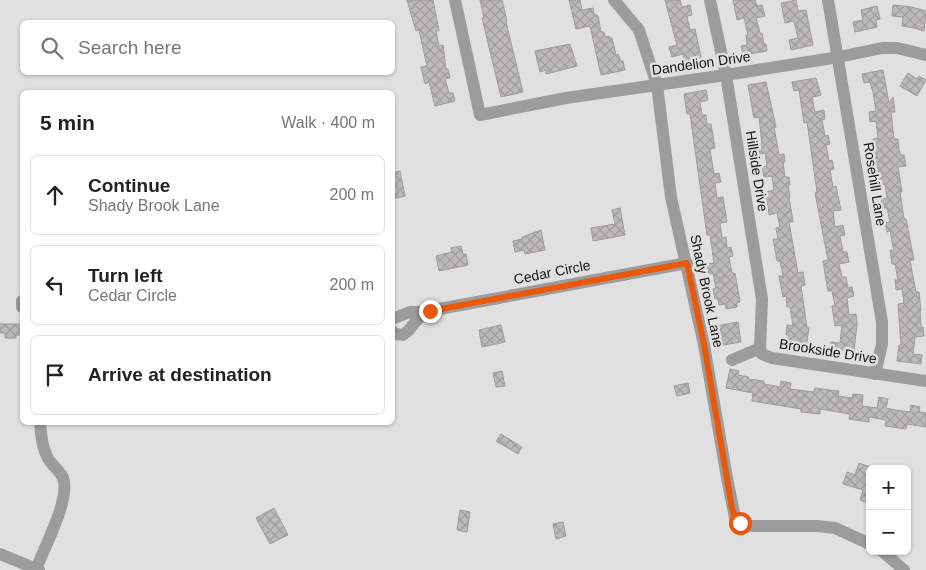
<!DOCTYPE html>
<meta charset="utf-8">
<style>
:root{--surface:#fff;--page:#f6f6f6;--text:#222;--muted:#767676;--line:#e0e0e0}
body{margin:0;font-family:Helvetica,sans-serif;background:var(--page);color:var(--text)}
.controls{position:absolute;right:15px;bottom:15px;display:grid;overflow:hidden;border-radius:8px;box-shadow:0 1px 4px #0004}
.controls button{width:45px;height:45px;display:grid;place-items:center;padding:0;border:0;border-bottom:1px solid var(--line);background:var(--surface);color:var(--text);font:25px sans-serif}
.stop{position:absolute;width:15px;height:15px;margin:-11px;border:4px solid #ea580c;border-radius:50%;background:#fff}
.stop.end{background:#ea580c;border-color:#fff;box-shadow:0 1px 5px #0008}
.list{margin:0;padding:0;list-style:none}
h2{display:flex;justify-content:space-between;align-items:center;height:65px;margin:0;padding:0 20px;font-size:21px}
h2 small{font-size:16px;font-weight:400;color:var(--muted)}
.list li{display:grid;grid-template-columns:32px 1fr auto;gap:15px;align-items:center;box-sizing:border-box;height:80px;margin:0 10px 10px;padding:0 10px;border:1px solid var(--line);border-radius:8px}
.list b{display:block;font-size:19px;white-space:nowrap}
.list p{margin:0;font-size:16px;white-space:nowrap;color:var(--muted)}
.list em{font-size:16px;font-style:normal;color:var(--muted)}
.icon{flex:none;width:28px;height:28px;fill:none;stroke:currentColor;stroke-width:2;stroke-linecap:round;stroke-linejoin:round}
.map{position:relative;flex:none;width:926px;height:570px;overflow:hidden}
.search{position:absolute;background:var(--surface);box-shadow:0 1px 4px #0004;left:20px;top:20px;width:375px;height:55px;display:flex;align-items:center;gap:12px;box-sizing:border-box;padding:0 18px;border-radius:8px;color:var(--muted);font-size:19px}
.panel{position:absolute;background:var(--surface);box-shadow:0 1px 4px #0004;left:20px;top:90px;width:375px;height:335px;border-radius:8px}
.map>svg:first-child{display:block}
.building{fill:url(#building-cross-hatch);stroke:#9d9b9b}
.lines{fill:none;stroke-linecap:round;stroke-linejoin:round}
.minor{stroke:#9c9c9c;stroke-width:12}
.route{stroke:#ea580c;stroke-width:6}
.labels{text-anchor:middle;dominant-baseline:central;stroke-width:5;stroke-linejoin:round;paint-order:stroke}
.street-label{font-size:14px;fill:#141415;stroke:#e0e0e1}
</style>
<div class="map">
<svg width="926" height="570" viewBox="0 0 926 570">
<defs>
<pattern id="building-cross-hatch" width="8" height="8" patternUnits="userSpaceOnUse" patternTransform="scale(1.25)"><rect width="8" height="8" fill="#bbb9b9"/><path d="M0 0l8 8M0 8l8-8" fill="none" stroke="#a09e9e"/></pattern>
</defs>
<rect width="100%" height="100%" fill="#e0e0e1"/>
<g class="building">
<path d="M407,0h26l6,31h-3l3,15 4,-1 3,24h2l2,9 -5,1 4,14h4l2,8 -20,5 -6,-24 -4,2 -4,-17 6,-1 -8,-36 -3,1z"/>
<path d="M480,0h22l5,21 -1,1 17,70 -22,5 -19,-79h2z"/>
<path d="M569,0h11l2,10 11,-2 1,6 4,2 3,16h3l1,5 4,-1 1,2h2l4,17 2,-1 3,7h2l2,9 -24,5 -11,-49 -14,3z"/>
<path d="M665,0h15l2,7 8,-2 2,10 -5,1 3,14 5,-1 6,28 -16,4 -2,-7 -11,3 -3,-10 8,-2z"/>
<path d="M733,0h22l2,6 5,-1 3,11 -9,2 4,15h2l2,11h2l1,7 -24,4 -2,-9 6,-1 -1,-10h2l-4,-17 -7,2z"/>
<path d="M796,0l2,11 8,-1 7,35 -22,5 -2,-10 9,-2 -4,-17 -9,2 -4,-20z"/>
<path d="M893,5l19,2 14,4 -2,20 -10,-3 -12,-2 1,-9 -11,-1z"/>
<path d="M877,6l3,13 -4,1 1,7 -22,5 -2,-10 10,-2 -2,-10z"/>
<path d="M570,44l7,22 -31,8v-4l-6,2 -5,-21z"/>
<path d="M883,70l6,33 4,-6 2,15h-4l3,27h4l1,11 2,5h3l2,11 -8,1 4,25h-2l4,27h2l8,41 -4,1 6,31h3l2,19h-1l1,17 2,-1 1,9 -9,1 -2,17 9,1 -1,9 -24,-3 2,-16h2l-3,-41 6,-1 -2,-14 -6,1 -1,-10h3l-3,-16h-3l-2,-14h4l-1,-3 -3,-16 -3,1 -2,-9 5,-1 -3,-14h-4l-2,-9 6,-1 -2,-14 -5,1 -6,-37 -1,-9 5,-1 -2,-17 -6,1 -1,-10 7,-1 -3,-19 -3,-10 -6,1 -2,-9z"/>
<path d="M908,73l9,6 2,-3 7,4 -9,16 -17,-10z"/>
<path d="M816,78l5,17 -9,2 3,15 9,-2 1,9 -3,1 3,16 3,-1 2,9 -4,1 3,16 3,-1 2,9 -4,1 3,17 3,-1 5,24 -8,1 2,16 8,-2 2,10 -5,1 3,16h4l2,10 -10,2 3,13h4l2,11 4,-1 2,9 -7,2 2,17 7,-1 1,10 -3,28 -13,-2v3l-11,-1 1,-10 9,1 2,-18 -7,1 -3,-20h3l-3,-15h-4l-2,-11 -3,-19 5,-1 -13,-67 2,-1 -10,-70 -3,1 -5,-33 -5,1 -2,-9z"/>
<path d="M766,82l10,45h-2l5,28 5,-1 1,8h-2l2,15h4l1,8h-2l2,12h-1l4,25h-4l9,51 5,-1 2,13 -4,1 6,42h2l-3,20 -18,-2 1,-11h-3l1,-10 6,1 -3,-19h-3l-1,-11 -3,1 -4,-21h4l-3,-15h-3l-4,-22h5l-2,-11 4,-1 -3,-14 -8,2 -3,-23 8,-2 -2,-14 -8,1 -2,-10 5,-1 -2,-13 -5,1 -2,-10h4l-3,-27 -5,1 -6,-33z"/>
<path d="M706,90l2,10 -8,2 2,13h4l1,9h4l4,24 -5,1 2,13 2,12 5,-1 2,9 -6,1 2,15 6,-1 4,25 -7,1 2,15 4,-1 1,11 4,-1 2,9 -4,1 3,16h3l5,29 -3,1v4l-11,2 -1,-5 -6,1 -1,-6h-3l-2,-10 3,-1 -3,-15 -4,1 -2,-10 7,-1 -4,-28h-3l-17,-121h-3l-3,-20z"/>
<path d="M400,171l5,25 -13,3v-26z"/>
<path d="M620,208l5,27 -32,6 -2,-13 24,-4 -3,-14z"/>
<path d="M541,230l4,20 -20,4 -1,-4 -9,2 -2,-11 9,-2v-2z"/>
<path d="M461,246l2,8h3l2,11 -29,6 -3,-15 16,-4 -1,-4z"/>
<path d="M738,322l3,20 -18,3 -1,-11 -5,1 -1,-9z"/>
<path d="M0,324h22v11h-6v3h-11v-5h-5z"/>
<path d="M501,325l4,17 -23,5 -3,-17z"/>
<path d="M730,369l9,2 -1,4 11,2 -1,2 16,2v3l16,3 1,-6 10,2 -1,6 24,3 1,-4 14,2 10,1 -1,5 14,2 1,-4 10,1 -1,11 15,2 2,-11 9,2 -2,9 9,2 15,2 1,-7 9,2 -1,5 7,1v14l-19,-3 -1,5 -21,-3 1,-6 -17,-3v5l-20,-3 1,-5 -30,-5v5l-19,-2v-3l-49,-8 1,-8 -27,-5z"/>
<path d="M502,371l3,15 -9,1 -3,-14z"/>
<path d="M688,383l2,10 -13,3 -3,-10z"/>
<path d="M501,434l21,13 -4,7 -22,-13z"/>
<path d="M859,463l11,4v37l-10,-4 3,-10 -20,-6 4,-12 8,3z"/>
<path d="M274,508l14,27 -18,9 -14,-26z"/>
<path d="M460,510l10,2 -3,20 -10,-2z"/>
<path d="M563,522l3,14 -10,3 -3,-15z"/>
</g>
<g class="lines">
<g class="minor">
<path d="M455,0l25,115 86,-17 160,-23 113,-18 43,-9h15l29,7"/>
<path d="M614,0l25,30 18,55 14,112 33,148 23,133 8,40 5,5 11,3h66l18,2 35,16"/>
<path d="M710,0l16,75 36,224 -2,49"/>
<path d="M828,0l54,322v22l-7,30"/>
<path d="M22,301v6"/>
<path d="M392,319l18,-7h13l264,-49"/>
<path d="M392,331l4,3 7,1 6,-5 14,-18"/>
<path d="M760,348l2,6 10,4 154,23"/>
<path d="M732,360l28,-12"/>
<path d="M882,551l22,19"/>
<path d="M0,554l39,16"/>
<path d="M36,569c8,-21 35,-71 27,-91 -3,-7 -10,-12 -14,-18 -7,-11 -8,-26 -9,-38"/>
</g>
</g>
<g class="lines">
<path class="route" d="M430,311l257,-48 17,81 28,164 3,10 5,5"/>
</g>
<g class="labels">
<g class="street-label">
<text transform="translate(701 63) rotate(-8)">Dandelion Drive</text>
<text transform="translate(757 171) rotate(81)">Hillside Drive</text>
<text transform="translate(875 184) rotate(81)">Rosehill Lane</text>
<text transform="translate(552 272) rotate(-11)">Cedar Circle</text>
<text transform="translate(707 291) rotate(78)">Shady Brook Lane</text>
<text transform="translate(828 351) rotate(9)">Brookside Drive</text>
</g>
</g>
</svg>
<div class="controls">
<button>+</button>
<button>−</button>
</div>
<div class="stop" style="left:740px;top:523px"></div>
<div class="stop end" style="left:430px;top:311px"></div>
<div class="search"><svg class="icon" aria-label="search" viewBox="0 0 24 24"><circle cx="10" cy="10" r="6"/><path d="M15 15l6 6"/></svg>Search here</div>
<section class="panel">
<h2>5 min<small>Walk · 400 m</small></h2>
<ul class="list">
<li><svg class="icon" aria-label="ahead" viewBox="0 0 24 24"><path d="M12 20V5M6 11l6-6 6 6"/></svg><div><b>Continue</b><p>Shady Brook Lane</p></div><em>200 m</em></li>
<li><svg class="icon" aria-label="left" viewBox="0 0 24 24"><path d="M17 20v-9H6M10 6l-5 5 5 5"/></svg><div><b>Turn left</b><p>Cedar Circle</p></div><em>200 m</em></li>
<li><svg class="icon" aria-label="arrive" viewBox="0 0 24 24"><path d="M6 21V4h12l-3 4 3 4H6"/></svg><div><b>Arrive at destination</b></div></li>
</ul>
</section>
</div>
